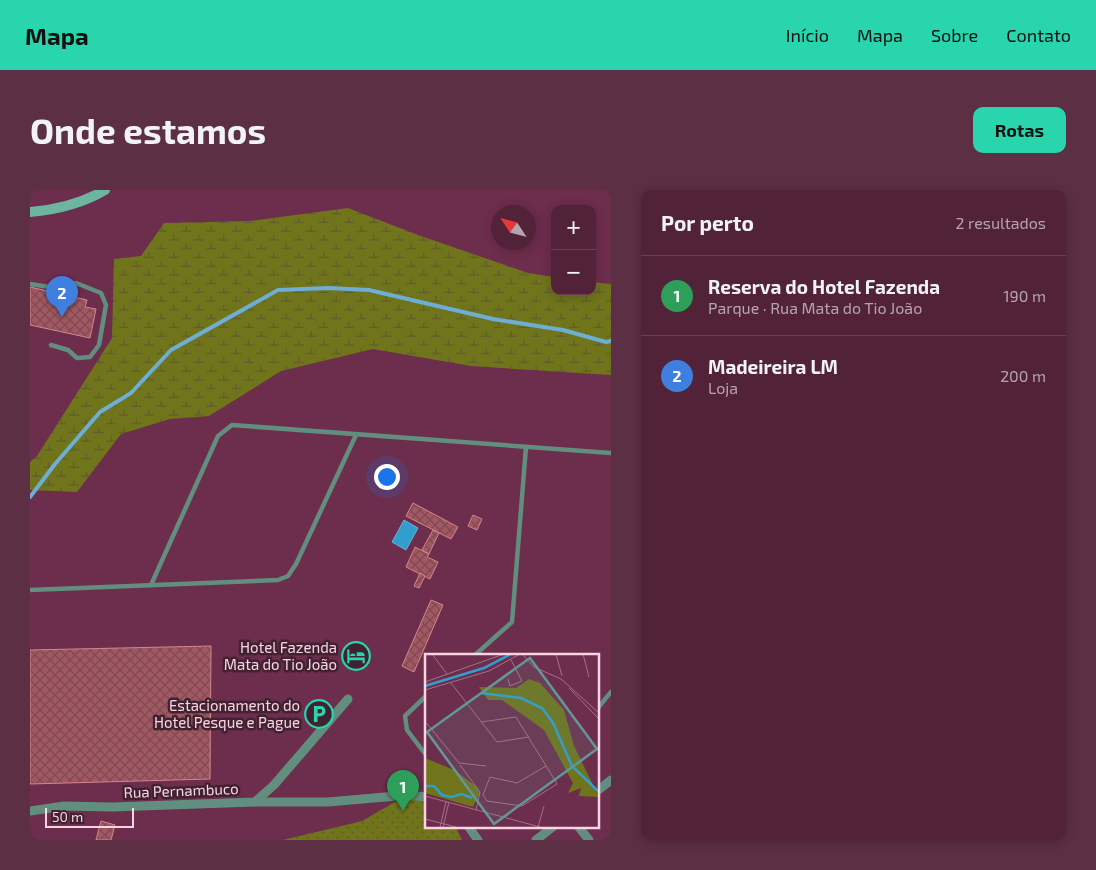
<!DOCTYPE html>
<html lang="pt">
<meta charset="utf-8">
<style>
:root{--surface:#522239;--page:#5c2f44;--text:#f1f3f6;--muted:#b5a4ae;--line:#683f53;--accent:#28d5ad}
body{margin:0;font-family:"Exo 2",sans-serif;background:var(--page);color:var(--text)}
.controls{position:absolute;right:15px;top:15px;display:grid;overflow:hidden;border-radius:10px;box-shadow:0 2px 12px #0003}
.controls button{width:45px;height:45px;display:grid;place-items:center;padding:0;border:0;border-bottom:1px solid var(--line);background:var(--surface);color:var(--text);font:25px sans-serif}
.compass{position:absolute;left:461px;top:15px;width:45px;height:45px;border-radius:50%;background:var(--surface);box-shadow:0 2px 12px #0003;rotate:306deg}
.scale{position:absolute;left:15px;bottom:12px;width:89px;box-sizing:border-box;padding-left:5px;border:2px solid #fcd3e3;border-top:0;font-size:14px;line-height:18px;white-space:nowrap;color:#fcd3e3;-webkit-text-stroke:4px #402230;paint-order:stroke}
.you{position:absolute;left:356px;top:286px;width:18px;height:18px;margin:-12px;border:4px solid #fff;border-radius:50%;background:#1a73e8;box-shadow:0 0 0 8px #1a73e833}
.badge{display:grid;place-items:center;width:32px;height:32px;border-radius:50%;background:var(--accent);color:#fff;font-size:16px;font-weight:700}
.pin{position:absolute;translate:-50% -41px;filter:drop-shadow(0 1px 2px #0008)}
.pin::after{content:'';position:absolute;top:26px;width:18px;height:15px;background:inherit;clip-path:polygon(0 0,100% 0,50% 100%)}
.list{margin:0;padding:0;list-style:none}
h2{display:flex;justify-content:space-between;align-items:center;height:65px;margin:0;padding:0 20px;font-size:21px}
h2 small{font-size:16px;font-weight:400;color:var(--muted)}
.list li{display:grid;grid-template-columns:32px 1fr auto;gap:15px;align-items:center;box-sizing:border-box;height:80px;padding:0 20px;border-top:1px solid var(--line)}
.list b{display:block;font-size:19px;white-space:nowrap}
.list p{margin:0;font-size:16px;white-space:nowrap;color:var(--muted)}
.list em{font-size:16px;font-style:normal;color:var(--muted)}
.map{position:relative;flex:none;width:581px;height:650px;overflow:hidden;border-radius:10px}
header{display:flex;align-items:center;gap:30px;box-sizing:border-box;height:70px;padding:0 25px;background:var(--accent);color:#111}
header strong{font-size:24px}
nav{display:flex;gap:28px;margin-inline-start:auto;font-size:18px}
.intro{display:flex;align-items:center;justify-content:space-between;box-sizing:border-box;height:120px;padding:0 30px}
h1{margin:0;font-size:35px}
.button{padding:12px 22px;border-radius:10px;background:var(--accent);color:#111;font-size:18px;font-weight:700}
main{display:flex;gap:30px;padding:0 30px}
aside{flex:1;background:var(--surface);border-radius:10px;box-shadow:0 2px 12px #0003}
.map>svg:first-child{display:block}
.grass{fill:url(#grass-dots)}
.wetland{fill:url(#wetland-marsh)}
.water{fill:#319ece;stroke:#6eaed4}
.lines{fill:none;stroke-linecap:round;stroke-linejoin:round}
.stream{stroke:#6eaed4;stroke-width:4}
.building{fill:url(#building-cross-hatch);stroke:#d6858f}
.lane{stroke:#628e80;stroke-width:4.5}
.street{stroke:#628e80;stroke-width:9}
.secondary{stroke:#6db59f;stroke-width:10}
.labels{text-anchor:middle;dominant-baseline:central;stroke-width:5;stroke-linejoin:round;paint-order:stroke}
.poi-label{font-size:15px;fill:#fcd3e3;stroke:#402230;text-anchor:end}
.street-label{font-size:15px;fill:#fcd3e3;stroke:#402230}
.inset-river{fill:none;stroke:#319ece;stroke-width:2.5}
.inset-road{fill:none;stroke:#a66f88;stroke-width:1}
.view{fill:#629797;fill-opacity:0.15;stroke:#629797;stroke-width:2.5}
.inset-edge{fill:none;stroke:#fcd3e3;stroke-width:2.5}
</style>
<header>
<strong>Mapa</strong>
<nav><a>Início</a><a>Mapa</a><a>Sobre</a><a>Contato</a></nav>
</header>
<div class="intro"><h1>Onde estamos</h1><a class="button">Rotas</a></div>
<main>
<div class="map">
<svg width="581" height="650" viewBox="0 0 581 650">
<defs>
<pattern id="grass-dots" width="8" height="8" patternUnits="userSpaceOnUse" patternTransform="scale(1.25)"><rect width="8" height="8" fill="#70741b"/><path d="M2 2h.1M6 6h.1" fill="none" stroke="#605c2d" stroke-width="1.8" stroke-linecap="round"/></pattern>
<pattern id="wetland-marsh" width="20" height="14" patternUnits="userSpaceOnUse" patternTransform="scale(1.25)"><rect width="20" height="14" fill="#70741b"/><path d="M1 5h8M5 5V1M11 12h8M15 12V8" fill="none" stroke="#605c2d"/></pattern>
<pattern id="building-cross-hatch" width="8" height="8" patternUnits="userSpaceOnUse" patternTransform="scale(1.25)"><rect width="8" height="8" fill="#a25761"/><path d="M0 0l8 8M0 8l8-8" fill="none" stroke="#7b4c54"/></pattern>
</defs>
<rect width="100%" height="100%" fill="#6d2d4c"/>
<path class="grass" d="M375,606l21,4v26h29l7,14h-179l79,-19z"/>
<path class="wetland" d="M318,18l70,27 110,38 27,4v14h37v-9l19,2v91l-140,-9 -98,-17 -92,22 -72,45 -39,3 -49,15 -44,58 -47,-2v-28l7,-6 75,-118 2,-79 27,-3 23,-33 86,-2z"/>
<path class="water" d="M374,330l14,8 -12,22 -14,-8z"/>
<g class="lines">
<path class="stream" d="M0,307l25,-33 45,-52 31,-19 40,-43 107,-60 50,-2 41,2 124,29 70,11 43,12 5,-1"/>
</g>
<g class="building">
<path d="M0,97l57,13 -2,7 11,2 -6,29 -60,-13z"/>
<path d="M383,313l45,24 -7,12 -45,-23z"/>
<path d="M443,325l9,4 -5,11 -9,-4z"/>
<path d="M403,340l6,3 -10,21 -7,-4z"/>
<path d="M385,357l14,7 -2,3 11,5 -8,17 -24,-12z"/>
<path d="M390,383l5,3 -6,12 -5,-2z"/>
<path d="M401,410l12,5 -29,67 -12,-6z"/>
<path d="M181,456l-1,133 -180,5v-134z"/>
<path d="M71,631l14,4 -4,15h-15z"/>
</g>
<g class="lines">
<g class="lane">
<path d="M0,94l26,4 20,-5 25,10 5,12 -7,40 -9,12 -13,1 -9,-8 -17,-5"/>
<path d="M121,395l67,-149 14,-11 379,28"/>
<path d="M0,400l248,-10 10,-4 8,-12 60,-129"/>
<path d="M445,465l37,-33 14,-175"/>
<path d="M396,506l-21,20 2,14 19,25"/>
<path d="M567,519l14,-17"/>
</g>
<g class="street">
<path d="M567,601l14,-11"/>
<path d="M226,612h72l80,-7 18,2"/>
<path d="M0,621l34,-5 48,1 143,-5 19,-17 74,-86"/>
<path d="M438,636l10,14"/>
<path d="M548,636l11,14"/>
<path d="M506,650l18,-14"/>
</g>
<path class="secondary" d="M0,22c25,-2 53,-9 75,-22"/>
</g>
<defs>
<symbol id="hotel-ring" viewBox="-11 -11 22 22"><circle r="9.5" fill="#402230" stroke="#28d5ad" stroke-width="1.5"/><path d="M-6-4.5h1.5V1H6V5H4.5V3h-9V5H-6ZM-4 0a1.8 1.8 0 1 1 3.6 0ZM.5 0V-2.5h3Q6-2.5 6 0Z" fill="#28d5ad"/></symbol>
<symbol id="parking-ring" viewBox="-11 -11 22 22"><circle r="9.5" fill="#402230" stroke="#28d5ad" stroke-width="1.5"/><path d="M-3.5-5.5H1a3.5 3.5 0 0 1 0 7H-1V5.5H-3.5ZM-1-3.4V-.6H.8a1.4 1.4 0 0 0 0-2.8Z" fill="#28d5ad"/></symbol>
</defs>
<g fill-rule="evenodd">
<use href="#hotel-ring" x="310" y="450" width="32" height="32"/>
<use href="#parking-ring" x="273" y="508" width="32" height="32"/>
</g>
<g class="labels">
<g class="poi-label">
<text x="307" y="457">Hotel Fazenda<tspan x="307" dy="17">Mata do Tio João</tspan></text>
<text x="270" y="515">Estacionamento do<tspan x="270" dy="17">Hotel Pesque e Pague</tspan></text>
</g>
<g class="street-label">
<text transform="translate(151 600) rotate(-2)">Rua Pernambuco</text>
</g>
</g>
<g transform="translate(395 464)">
<rect width="174" height="174" fill="#6d2d4c"/>
<path d="M0,104l29,12 23,17 3,6 -7,14 -48,-14z" fill="#70741b"/>
<path d="M104,25l11,4 24,27 10,36 25,51 -20,-1 2,-8 -13,5 5,-10 -29,-53 -42,-30h-14l-9,-13 37,1z" fill="#70741b"/>
<path class="inset-river" d="M0,32l59,-18 27,-14M56,39l40,5 21,10 11,15 19,43 27,26M0,132h9l8,9 9,2 11,-3 10,4"/>
<path class="inset-road" d="M7,0l15,20M97,0l12,13 27,12 38,34M131,0l6,22M158,0l6,23M83,25l2,7 12,-5 -11,-21M0,28l79,-28M26,29l46,59 32,-5M144,34l30,31M0,36l64,-19 31,-17M0,67l34,42 27,3M56,68l35,-5 40,65 1,2 -35,22 -35,-5 -4,-6 7,-18 27,6 29,-17M35,111l20,27 -4,18M0,142l115,31M0,165l31,8M15,173l6,-25M18,173l6,-25M113,173l6,-21"/>
<path class="view" d="M105,4l67,91 -103,75 -67,-92z"/>
<rect width="174" height="174" class="inset-edge"/>
</g>
</svg>
<div class="controls">
<button>+</button>
<button>−</button>
</div>
<svg class="compass" viewBox="-18 -18 36 36"><path d="M0-13l5 13h-10z" fill="#e53935"/><path d="M0 13l5-13h-10z" fill="#b5a4ae"/></svg>
<div class="scale">50 m</div>
<div class="you"></div>
<div class="pin badge" style="left:373px;top:621px;background:#2e9e5b">1</div>
<div class="pin badge" style="left:32px;top:127px;background:#3f7fe0">2</div>
</div>
<aside>
<h2>Por perto<small>2 resultados</small></h2>
<ul class="list">
<li><span class="badge" style="background:#2e9e5b">1</span><div><b>Reserva do Hotel Fazenda</b><p>Parque · Rua Mata do Tio João</p></div><em>190 m</em></li>
<li><span class="badge" style="background:#3f7fe0">2</span><div><b>Madeireira LM</b><p>Loja</p></div><em>200 m</em></li>
</ul>
</aside>
</main>
